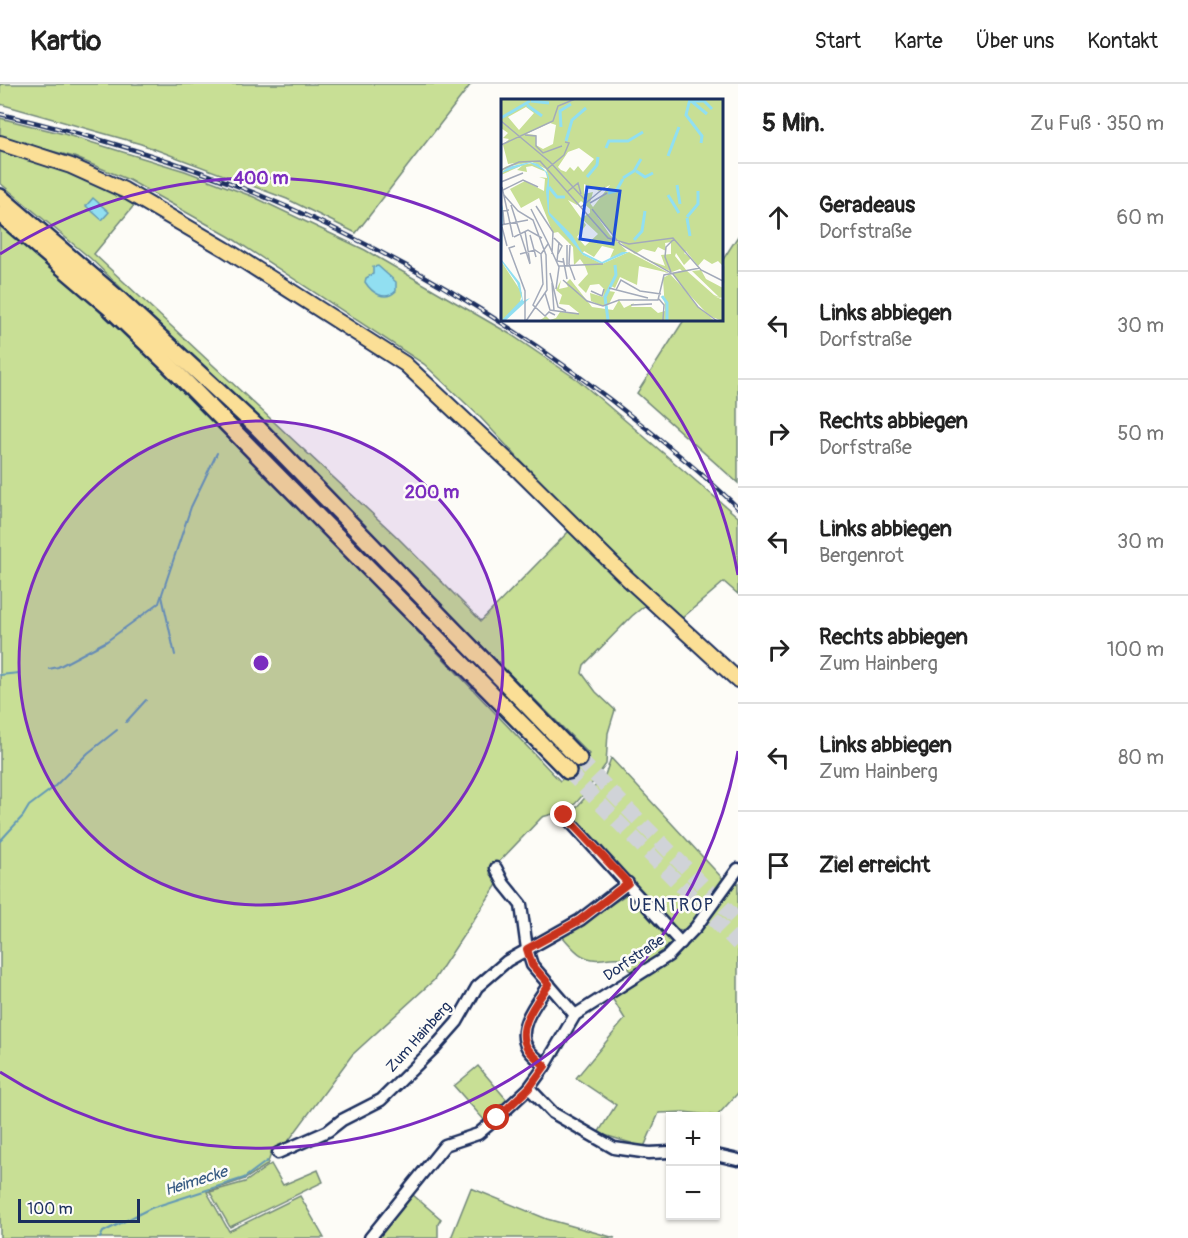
<!DOCTYPE html>
<html lang="de">
<meta charset="utf-8">
<style>
:root{--surface:#fff;--page:#f6f6f6;--text:#222;--muted:#767676;--line:#e0e0e0}
body{margin:0;font-family:Pangolin,sans-serif;background:var(--page);color:var(--text)}
.controls{position:absolute;right:18px;bottom:18px;display:grid;overflow:hidden;border-radius:0px;box-shadow:0 2px 4px #0004}
.controls button{width:54px;height:54px;display:grid;place-items:center;padding:0;border:0;border-bottom:2px solid var(--line);background:var(--surface);color:var(--text);font:30px sans-serif}
.scale{position:absolute;left:18px;bottom:15px;width:122px;box-sizing:border-box;padding-left:6px;border:3px solid #1b2f5e;border-top:0;font-size:16px;line-height:21px;white-space:nowrap;color:#1b2f5e;-webkit-text-stroke:4px #fdfcf7;paint-order:stroke}
.stop{position:absolute;width:18px;height:18px;margin:-14px;border:4px solid #c8321e;border-radius:50%;background:#fff}
.stop.end{background:#c8321e;border-color:#fff;box-shadow:0 2px 6px #0008}
.list{margin:0;padding:0;list-style:none}
h2{display:flex;justify-content:space-between;align-items:center;height:78px;margin:0;padding:0 24px;font-size:26px}
h2 small{font-size:20px;font-weight:400;color:var(--muted)}
.list li{display:grid;grid-template-columns:39px 1fr auto;gap:18px;align-items:center;box-sizing:border-box;height:108px;padding:0 24px;border-top:2px solid var(--line)}
.list b{display:block;font-size:22px;white-space:nowrap}
.list p{margin:0;font-size:20px;white-space:nowrap;color:var(--muted)}
.list em{font-size:20px;font-style:normal;color:var(--muted)}
.icon{flex:none;width:33px;height:33px;fill:none;stroke:currentColor;stroke-width:2;stroke-linecap:round;stroke-linejoin:round}
.map{position:relative;flex:none;width:738px;height:1154px;overflow:hidden}
header{display:flex;align-items:center;gap:36px;box-sizing:border-box;height:84px;padding:0 30px;background:var(--surface);border-bottom:2px solid var(--line)}
header strong{font-size:28px}
nav{display:flex;gap:33px;margin-inline-start:auto;font-size:21px}
main{display:flex}
aside{flex:1;background:var(--surface)}
.map>svg:first-child{display:block}
.green{fill:#c8df95;stroke:#72877a;stroke-width:1.5}
.water{fill:#91dff1;stroke:#6299b6;stroke-width:1.5}
.lines{fill:none;stroke-linecap:round;stroke-linejoin:round}
.stream{stroke:#6299b6;stroke-width:2}
.highway-tunnel{stroke:#d0d3d8;stroke-width:15;stroke-dasharray:15 8;stroke-linecap:butt}
.minor-casing{stroke:#1b2f5e;stroke-width:15}
.major-casing{stroke:#1b2f5e;stroke-width:18}
.highway-casing{stroke:#1b2f5e;stroke-width:20}
.minor{stroke:#fdfcf7;stroke-width:10}
.major{stroke:#fbdf96;stroke-width:14}
.highway{stroke:#fbdf96;stroke-width:15}
.rail-casing{stroke:#1b2f5e;stroke-width:4.5}
.rail{stroke:#fdfcf7;stroke-width:2;stroke-dasharray:7;stroke-linecap:butt}
.route{stroke:#c8321e;stroke-width:8}
.ring{fill:none;stroke:#7b2cbf;stroke-width:3}
.labels{text-anchor:middle;dominant-baseline:central;stroke-width:5;stroke-linejoin:round;paint-order:stroke}
.street-label{font-size:15px;fill:#1b2f5e;stroke:#fdfcf7}
.water-label{font-size:16px;font-style:italic;fill:#385b83;stroke:#fdfcf7}
.quarter-label{font-size:18px;letter-spacing:1.5px;fill:#1b2f5e;stroke:#fdfcf7}
.inset-river{fill:none;stroke:#91dff1;stroke-width:3}
.inset-road{fill:none;stroke:#a3aaba;stroke-width:1.5}
.view{fill:#1d4ed8;fill-opacity:0.15;stroke:#1d4ed8;stroke-width:3}
.inset-edge{fill:none;stroke:#1b2f5e;stroke-width:3}
.centre{fill:#7b2cbf;stroke:#fdfcf7;stroke-width:3}
.ring-label{font-size:18px;text-anchor:middle;font-weight:bold;fill:#7b2cbf;stroke:#fdfcf7;stroke-width:5;stroke-linejoin:round;paint-order:stroke}
</style>
<header>
<strong>Kartio</strong>
<nav><a>Start</a><a>Karte</a><a>Über uns</a><a>Kontakt</a></nav>
</header>
<main>
<div class="map">
<svg width="738" height="1154" viewBox="0 0 738 1154">
<rect width="100%" height="100%" fill="#fdfcf7"/>
<filter id="ink" filterUnits="userSpaceOnUse"><feTurbulence type="fractalNoise" baseFrequency=".0167" numOctaves="2"/><feDisplacementMap in="SourceGraphic" scale="12" xChannelSelector="R" yChannelSelector="G"/><feConvolveMatrix kernelMatrix="1 2 1 2 8 2 1 2 1" color-interpolation-filters="sRGB"/></filter>
<g filter="url(#ink)">
<g class="green">
<path d="M0,0h471l-115,149 -69,-34 -146,-55 -141,-40z"/>
<path d="M0,34l64,16 121,37 69,26 111,53 145,84 68,46 160,137v77l-14,-12 -43,37 -75,-72 -72,-72 -55,-59 -55,-52 -194,-127 -101,-57 -55,-23 -74,-20z"/>
<path d="M0,66l88,29 48,24 -42,51 301,281 86,86 90,-92 77,74 -16,13 -48,49 -2,8 14,19 19,18 -7,23 -2,31 -18,25 -13,15 -11,7 -22,6 -43,45 -6,3 -3,9 4,2 4,7 -64,97 -82,75 -68,92 -13,7 -4,11 -22,14 -38,13 22,39 71,-35 24,42h-324v-1013l80,68 155,147 325,341 29,-27 -338,-341 -161,-155 -90,-75z"/>
<path d="M738,152v247l-101,-90 47,-73h38v-59z"/>
<path d="M611,674l114,123 -38,47 -5,2 -7,-1 -102,-109 -1,-7 3,-4 30,-34z"/>
<path d="M738,796v213l-21,23 -33,-4 -25,1 -15,34 -46,-14 18,-28 -40,-27 49,-59 -13,-21 69,-48 19,-19z"/>
<path d="M630,808l40,43 2,12 -39,27 -12,-16c-7,-1 -12,0 -19,1 -20,3 -28,-10 -40,-23z"/>
<path d="M478,982l29,34 -22,21 -31,-35z"/>
<path d="M271,1080l12,21 35,-15 5,12 -93,45 -20,-35 35,-10z"/>
<path d="M471,1104l76,31 68,19h-164z"/>
<path d="M413,1111l28,24 -3,5v14h-66z"/>
</g>
<g class="water">
<path d="M93,114l16,14 -7,8 -16,-14z"/>
<path d="M378,182l18,16v9c-11,11 -24,2 -31,-9l1,-4 7,-4v-7z"/>
</g>
<g class="lines">
<g class="stream">
<path d="M162,512l13,59"/>
<path d="M49,585l9,-2 49,-26 52,-38 32,-96 26,-54"/>
<path d="M0,591l19,-2"/>
<path d="M126,638l20,-22"/>
<path d="M0,757l23,-25 6,-10 24,-18 35,-35 29,-23"/>
<path d="M100,1154l3,-6 48,-24 93,-30 23,-17"/>
</g>
<g class="highway-tunnel">
<path d="M579,675l159,162"/>
<path d="M568,687l170,173"/>
</g>
<defs>
<g id="minor">
<path d="M564,731l117,128"/>
<path d="M496,784l8,16 17,21 6,44 5,16 43,50"/>
<path d="M545,982c-5,-5 -13,-11 -17,-17 -14,-21 10,-48 21,-65"/>
<path d="M529,1004l24,25 61,35 35,5 21,-1"/>
<path d="M278,1069l50,-22 14,-11 39,-20 53,-52 23,-26 20,-35 30,-26 73,-41 48,-37"/>
<path d="M716,1071l22,5"/>
<path d="M370,1154l75,-93 33,-11 19,-16 32,-30 16,-22 30,-51 93,-59 28,-29 42,-58"/>
</g>
<path id="major" d="M0,59l71,23 53,24 101,59 180,115 115,108 107,106 111,102"/>
<g id="highway">
<path d="M0,113l121,104 136,126 322,332"/>
<path d="M0,130l110,94 58,56 400,407"/>
</g>
</defs>
<use href="#minor" class="minor-casing"/>
<use href="#major" class="major-casing"/>
<use href="#highway" class="highway-casing"/>
<use href="#minor" class="minor"/>
<use href="#major" class="major"/>
<use href="#highway" class="highway"/>
<defs>
<path id="rail" d="M0,30c86,20 173,45 255,79 140,58 273,139 391,235 31,25 63,51 92,80"/>
</defs>
<use href="#rail" class="rail-casing"/>
<use href="#rail" class="rail"/>
</g>
</g>
<g class="lines" filter="url(#ink)">
<path class="route" d="M497,1034l32,-30 16,-22c-5,-5 -13,-11 -17,-17 -14,-21 10,-48 21,-65l-17,-19 -5,-16 53,-29 48,-37 -64,-68"/>
</g>
<circle cx="261" cy="579" r="242" fill="#7b2cbf" fill-opacity=".12"/>
<g class="ring">
<circle cx="261" cy="579" r="242"/>
<path d="M738 667A485 485 0 0 1 0 988M0 170A485 485 0 0 1 500 157M604 236A485 485 0 0 1 738 491"/>
</g>
<g class="labels">
<g class="street-label">
<text transform="translate(634 874) rotate(-34)">Dorfstraße</text>
<text transform="translate(419 953) rotate(-48)">Zum Hainberg</text>
</g>
<g class="water-label">
<text transform="translate(196 1097) rotate(-18)">Heimecke</text>
</g>
<g class="quarter-label">
<text x="672" y="821">UENTROP</text>
</g>
</g>
<g transform="translate(501 15)">
<rect width="222" height="222" fill="#fdfcf7"/>
<path d="M0,0h222v167l-5,-5 -6,3 -8,-5 -6,7 -12,-15 -2,2 7,5 -7,7 -8,-12 -1,3 12,15 27,24 5,2 -27,-26 9,-1 5,9 17,9v10l-4,-1 4,2 -9,-3 9,4v21l-14,-5 -13,-11 -24,-32 10,-2 -2,-2 -8,3 -32,-15 25,9 -4,-11 10,-1v-12l-6,1 1,8 -8,-4 -3,5 -12,-3 -8,5 -20,-16 -23,-29 18,26 17,16 -17,7 4,-9 -12,-3 -8,11 -10,-6 -2,3 20,10 27,-12 40,21 -30,-7 -2,19 -17,-8 -5,11 -6,-3v6l6,1 -6,12 -7,2 -11,-5 -1,-8 13,4 1,-8 -5,-5 -9,1 -4,8 -8,-8 10,-11 -3,-8 -5,-7 -6,6 -1,-18 -15,-15 -5,1 -14,-35 -18,10 -11,-19 15,-8 19,10 1,-12 -6,-2 8,1 -1,-6 -14,-6 -6,1 1,5 10,2 -20,-4 6,-5 -22,10 6,-7 25,-5 11,6 5,6 -2,-6 -14,-7 -22,4 -9,6 4,-5 10,-4 -7,1 -5,-19 6,-6 -6,-1 5,-5 -7,-5zM25,8l8,6 -15,17 -11,-13zM49,24l6,2 -3,19 -10,5 -7,-4v-10l-10,-1zM78,49l15,11 -11,13 -5,-6 -4,5 -4,-4 -4,5 -5,-2 -3,-3 10,-15zM83,85l15,7 11,-6 -17,22 -3,-4 3,-11 -9,2zM67,101l9,5 4,-4 9,8v4l-9,5 17,16 -13,12 -8,-9 9,-12zM0,162l21,32 -3,13 -18,15zM169,175l44,47h-175l7,-5 4,4 6,-2 4,-6 19,1 -10,-8 -10,-1 3,-9 -6,-5 5,-10 -2,9 9,-2 -2,-4 4,-4 22,28 21,3 6,-10 5,8 10,-5 -3,4h20l7,6 7,-2 -2,-33z" fill="#c8df95" fill-rule="evenodd"/>
<path d="M29,63l8,2 9,8 2,5v35l23,23 10,17 20,10 20,-10h7l-27,12 -19,-9 -34,-40 -1,-3 -2,-21 2,-13 -3,-7 -15,-8 -29,10 7,-6zM0,102l2,7 -1,52 18,23 3,18 7,-3 -25,23h-4l21,-22 -5,-16 -16,-22z" fill="#91dff1"/>
<path class="inset-river" d="M189,0l-4,16 16,21 -1,7M189,1l17,14M30,2l18,2M192,2h11l8,8M26,6l15,11M0,19l29,-17M60,28l-1,-16 11,-7M65,42l6,-21 14,-12M105,49l3,-7h19l15,-9M167,57l11,-29M135,72l9,6 8,-4M86,78l10,-12 1,-8M122,79l11,-7 7,-12M176,86l3,19M48,88l8,10h8M107,94l8,-2 7,-12M167,96l11,18M186,118l11,-13v-13M186,119l3,18M133,141l8,-9 3,-20M161,197l5,7v18M107,221l-3,-23 11,-22 -1,-10"/>
<path class="inset-road" d="M0,22l49,41 35,38M24,36l11,1v10l7,7 19,-7M0,46l52,-24 5,-15 17,-7M46,70l17,-14 5,-12 -4,-1M0,71l18,-8 21,-1 68,77 21,6 44,-6 28,32 22,11M0,83l22,-9M1,88l11,50M2,91l20,-10 15,7M66,93l11,-9 3,11M3,96l14,16 15,9 13,35 1,35 -21,31M89,104l17,-10M10,106l19,59M35,107l17,26 -1,22M80,108l24,-20M30,110l17,34M91,110l28,35 53,30 25,33 19,14M3,125l-1,-13 6,-1M0,126l27,-5M1,128l5,19M24,132l5,32M29,136l6,22M13,138l14,-7 14,8M53,139l8,8 -4,8M58,143l-2,19 6,1M47,144l11,24 -3,22M47,145l-7,10 2,30 -10,21 12,11 4,-4 6,3M66,146v20M69,146l-1,19 6,16M14,147l-6,2 16,43v30M19,155l15,-4 6,4M62,159l4,21M57,167l45,-2M170,173l-6,-15 1,-10 8,-8M49,174l8,34 8,4M62,181l24,21 16,5 16,-6h39l6,-25 36,-7M51,184l2,28M108,189l39,10M115,191l5,-10 19,11 21,3M90,192l11,5 2,-7M44,194l5,17 29,4M158,200l5,6 -1,15M130,206l21,-1"/>
<path class="view" d="M86,88l33,4 -7,53 -33,-5z"/>
<rect width="222" height="222" class="inset-edge"/>
</g>
<circle cx="261" cy="579" r="9" class="centre"/>
<g class="ring-label">
<text x="261" y="100">400 m</text>
<text x="432" y="414">200 m</text>
</g>
</svg>
<div class="controls">
<button>+</button>
<button>−</button>
</div>
<div class="scale">100 m</div>
<div class="stop" style="left:497px;top:1034px"></div>
<div class="stop end" style="left:564px;top:731px"></div>
</div>
<aside>
<h2>5 Min.<small>Zu Fuß · 350 m</small></h2>
<ul class="list">
<li><svg class="icon" aria-label="ahead" viewBox="0 0 24 24"><path d="M12 20V5M6 11l6-6 6 6"/></svg><div><b>Geradeaus</b><p>Dorfstraße</p></div><em>60 m</em></li>
<li><svg class="icon" aria-label="left" viewBox="0 0 24 24"><path d="M17 20v-9H6M10 6l-5 5 5 5"/></svg><div><b>Links abbiegen</b><p>Dorfstraße</p></div><em>30 m</em></li>
<li><svg class="icon" aria-label="right" viewBox="0 0 24 24"><path d="M7 20v-9h11M14 6l5 5-5 5"/></svg><div><b>Rechts abbiegen</b><p>Dorfstraße</p></div><em>50 m</em></li>
<li><svg class="icon" aria-label="left" viewBox="0 0 24 24"><path d="M17 20v-9H6M10 6l-5 5 5 5"/></svg><div><b>Links abbiegen</b><p>Bergenrot</p></div><em>30 m</em></li>
<li><svg class="icon" aria-label="right" viewBox="0 0 24 24"><path d="M7 20v-9h11M14 6l5 5-5 5"/></svg><div><b>Rechts abbiegen</b><p>Zum Hainberg</p></div><em>100 m</em></li>
<li><svg class="icon" aria-label="left" viewBox="0 0 24 24"><path d="M17 20v-9H6M10 6l-5 5 5 5"/></svg><div><b>Links abbiegen</b><p>Zum Hainberg</p></div><em>80 m</em></li>
<li><svg class="icon" aria-label="arrive" viewBox="0 0 24 24"><path d="M6 21V4h12l-3 4 3 4H6"/></svg><div><b>Ziel erreicht</b></div></li>
</ul>
</aside>
</main>
